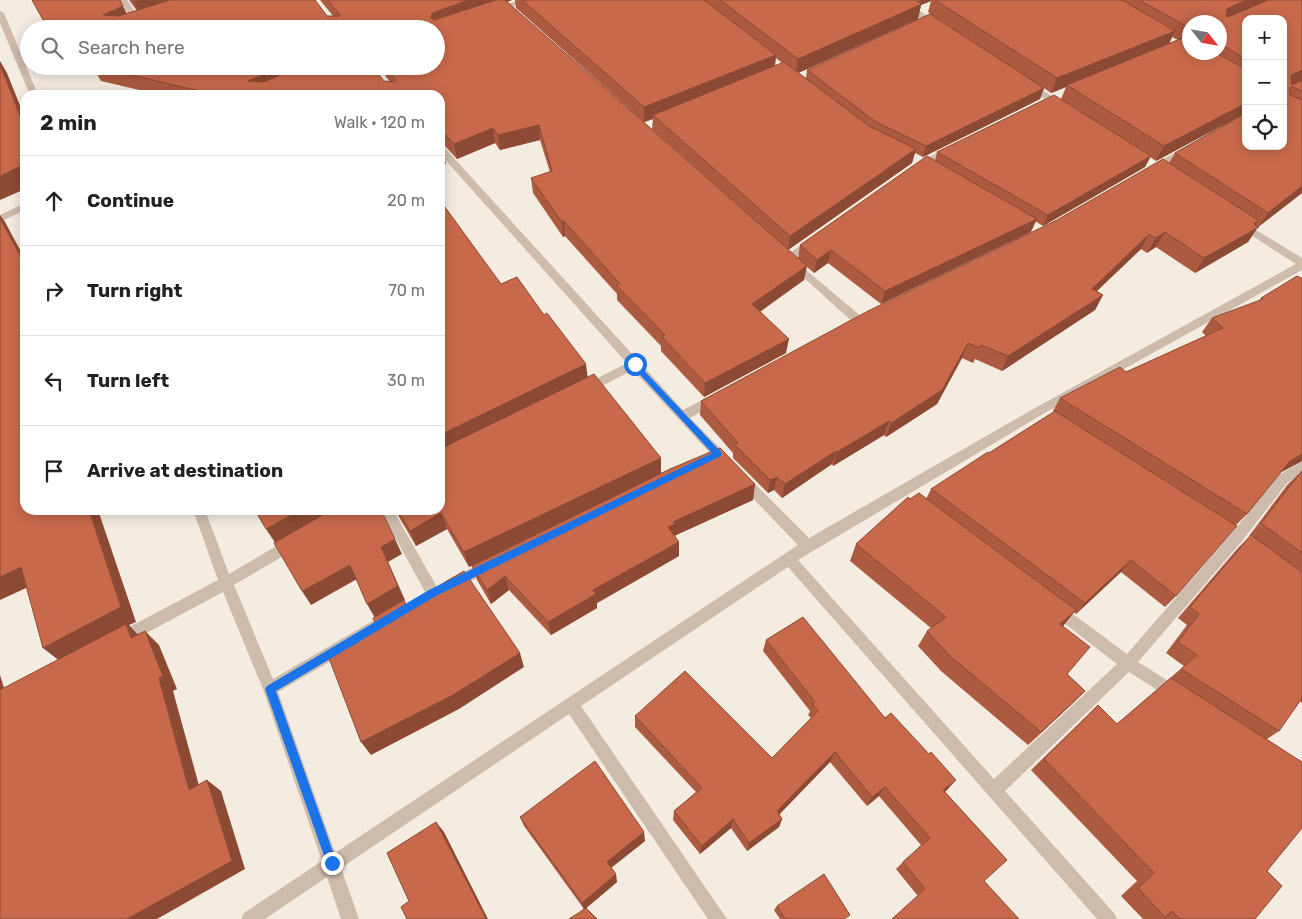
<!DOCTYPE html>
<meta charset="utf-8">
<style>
:root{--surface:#fff;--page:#f2f2f2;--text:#202124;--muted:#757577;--line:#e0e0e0}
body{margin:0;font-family:Rubik,sans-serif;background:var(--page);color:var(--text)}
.controls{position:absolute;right:15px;top:15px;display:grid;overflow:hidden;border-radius:10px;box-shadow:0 2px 12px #0003}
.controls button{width:45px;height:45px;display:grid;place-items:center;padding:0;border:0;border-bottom:1px solid var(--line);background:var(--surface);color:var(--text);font:25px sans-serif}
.compass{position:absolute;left:1182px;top:15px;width:45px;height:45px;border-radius:50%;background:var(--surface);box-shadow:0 2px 12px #0003;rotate:121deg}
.stop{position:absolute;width:15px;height:15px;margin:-11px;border:4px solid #1a73e8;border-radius:50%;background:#fff}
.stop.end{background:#1a73e8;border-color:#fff;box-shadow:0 1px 5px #0008}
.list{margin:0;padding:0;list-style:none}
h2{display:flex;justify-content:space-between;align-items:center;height:65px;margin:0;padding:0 20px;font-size:21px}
h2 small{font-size:16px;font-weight:400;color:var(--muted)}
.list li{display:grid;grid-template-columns:32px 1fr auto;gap:15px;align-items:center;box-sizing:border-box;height:90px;padding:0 20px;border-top:1px solid var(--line)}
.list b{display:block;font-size:19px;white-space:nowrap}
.list em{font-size:16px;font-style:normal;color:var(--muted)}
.icon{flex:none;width:28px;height:28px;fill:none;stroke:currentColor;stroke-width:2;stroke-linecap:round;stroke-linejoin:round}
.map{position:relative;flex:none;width:1302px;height:919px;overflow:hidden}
.search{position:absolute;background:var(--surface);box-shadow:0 2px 12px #0003;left:20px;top:20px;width:425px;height:55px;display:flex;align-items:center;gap:12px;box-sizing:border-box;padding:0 18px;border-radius:28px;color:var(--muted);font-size:19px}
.panel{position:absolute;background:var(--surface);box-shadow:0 2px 12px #0003;left:20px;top:90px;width:425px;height:425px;border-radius:15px}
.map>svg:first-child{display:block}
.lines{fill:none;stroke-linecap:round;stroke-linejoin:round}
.minor{fill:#cdbbac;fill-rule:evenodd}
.wall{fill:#ac5a40;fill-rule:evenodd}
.shaded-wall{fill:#8c4a34}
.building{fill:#c8694b;stroke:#8c4a34}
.route{fill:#1a73e8}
</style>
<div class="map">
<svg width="1302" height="919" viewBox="0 0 1302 919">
<rect width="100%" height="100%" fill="#f4ebe1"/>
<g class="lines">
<g class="minor">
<path d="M119,0h8l15,22 -1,2h-6z"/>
<path d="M518,0h12l-32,13 -7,-2z"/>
<path d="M895,0h9l38,26 -7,2z"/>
<path d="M0,11l4,2 34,82h-8l-30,-72z"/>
<path d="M1028,81l36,23v4h-6l-33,-22v-4z"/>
<path d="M440,145l3,1 240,264 27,-14h8l2,3 -2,3 -28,16 40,40 2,4 -2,4h-8l-89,-96 -43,22h-8l-2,-3 2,-3 45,-23 -187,-209z"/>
<path d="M951,145l3,1v4l-35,19 -3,1 -5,-3z"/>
<path d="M1187,146l3,1v4l-35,19h-6l-2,-2z"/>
<path d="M25,203v7l-25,12v-7z"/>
<path d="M1241,221l61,37v12l-259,144 -245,146 196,219 123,-115 -66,-51 -2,-4 2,-4 5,-2 5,2 66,49 105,-121 47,-58 23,-14v12l-15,10 -45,58 -104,121 43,27 2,5 -2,5 -5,2 -5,-2 -42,-27 -124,119 109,122 3,6h-20l-309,-352 -207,139 146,213h-19l-139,-205 -228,154 18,51h-18l-14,-42 -62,42h-24l3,-6 78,-52 -59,-172 -40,-97 -97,52 -5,2 -5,-2 -2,-5 2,-5 102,-54 -25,-70h12l24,64 59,-35 5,-2 5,2 2,4 -2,4 -64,38 39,94 113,-66 5,-1 5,1 2,5 -2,5 -118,69 57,161 463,-308 -60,-62 -2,-4 2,-4 4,-1 4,1 63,63 226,-130 261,-144 -59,-38v-4z"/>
<path d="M814,236l5,3 -1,2 -25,18 70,59 2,3 -2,3h-8l-73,-66z"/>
<path d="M380,510h13l45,79 2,4 -2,4 -5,2 -5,-2z"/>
<path d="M490,559l5,2 2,4 -2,4 -38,19 -5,2 -5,-2 -2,-4 2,-4z"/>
</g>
</g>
<g class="wall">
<path d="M129,0h186l12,16h6l-13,-16h192l-5,2 270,237 -125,-110 1,-10 -9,3 -128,-114 -1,-8h787v193l-44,34 -10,15 -53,31 -39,-26 -9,6 -6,-4 -44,42 6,4 -8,15 -93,61 -27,-12 -2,4 -11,-5 -25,46 -51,33 -2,-2 -51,31 -1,-2 -50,34 -8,-8 -6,3 -35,-35v-5l-33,-38 1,-14 354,-180 114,-58 6,-10 66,-38 -85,46 -6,-4 -5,10 -102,59 -8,-5 -154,83 -53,-41 -14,10 -8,-7 -2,14 -44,32 26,41 -82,44 -43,-46v-5l-44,-46v-6l-52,-58 -2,1 -30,-44 -2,-15 19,-6 -10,-32 -40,10 -5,-7 -38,16 -13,-14 -4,-1v-49h-279l-60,-14 -8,-14 -2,-1h281l12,15 6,1 -12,-16h58v-37l-309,-15 10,-3zM931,1l-3,11 2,2 -123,56 -1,8 -8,-5 120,-54 3,-14zM1246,19l37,127h-37zM1190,22h30v30h-30l-2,-13zM1172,37l6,3 -9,4zM776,58l6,5 -7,3zM1066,87l-5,12 -124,53 -2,9 -135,84 -2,13 -10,-8 124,-87 3,-10 8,4 117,-58 4,-11 7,5z"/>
<path d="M1302,278v183l-21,11 -34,42 -11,11 -60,71 -11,11 -44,-35 -45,42 -2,-2 -11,14 4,48 18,17 -57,54 -87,-74 -23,-25 9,-15 4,-3 -81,-67 6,-17 54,-45h16l5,-10 123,-77 -1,-1 7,-13 66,-26 80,-36 -4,-4 10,-14 47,-17 2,-3z"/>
<path d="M501,284l86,94 74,96 94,10 -2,16 -79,36 5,6v14l-82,47v5l-46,27 -42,-45 -18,14 -14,-24 -5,-14 117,-57 -120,58 -22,-38 -31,17 -21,-36h45z"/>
<path d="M1302,471v232l-2,-2 -21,30 -12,8v132l-12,48h-112l-22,-23 16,-15 -106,-111 67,-65 19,19 67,-58 -18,-13 21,-28 -9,-7 60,-70 12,-12h-1l39,-52z"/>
<path d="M766,640l119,78 63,71 -3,3 62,68 -90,35 -21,-26 7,-7 18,-17 -42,-49 -12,10 -37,-44 -51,52 3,5 -3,8 -32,24 -16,-23 -31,26 -27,-34 1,-9 22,-19 -61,-65v-11l137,42 39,-40 -3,-3 2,-4 -47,-60z"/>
<path d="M520,817l125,24 -34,27 6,14 -31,26 -2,1 -60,-83z"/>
<path d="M777,906l69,13h-66l-6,-9z"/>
</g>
<g class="shaded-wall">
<path d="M142,0h54l-55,17 -7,-15z"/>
<path d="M469,0h43l-78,27 -3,-9 1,-5z"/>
<path d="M920,0h11v1l-10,4 -3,14 -122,55 2,-15 120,-53z"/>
<path d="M1246,0h23l-49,23 7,-14z"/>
<path d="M123,6l7,14 -27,-5z"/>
<path d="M1186,26h4v13l-11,2z"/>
<path d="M1175,31l-7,15 -101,39 -1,2 -15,6 6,-15z"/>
<path d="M776,55l-2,14 -121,46v4l-9,3v-15z"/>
<path d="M0,61l7,12 18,45v10l-25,-63z"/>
<path d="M283,66h39l-67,29 -7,-14z"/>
<path d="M1302,70v9l-1,1 -18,9 8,-14z"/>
<path d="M1044,88l-4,11 -117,58 3,-11z"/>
<path d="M1246,103v10l-90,48 8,-15z"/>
<path d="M539,125l1,15 -40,10 -2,-15z"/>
<path d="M493,128l2,15 -38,16 -3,-15z"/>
<path d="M443,149l3,15 -6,1v-15z"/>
<path d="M916,149l-4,14 -124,87 2,-14z"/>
<path d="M1151,156l-6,11 -102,59 5,-11z"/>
<path d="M25,164v25l-25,11v-24z"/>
<path d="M1302,186v7l-44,34 -10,15 -53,31 9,-15 54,-38 -7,11 7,-4 10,-14z"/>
<path d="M0,215l5,7 20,37v5l-25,-45z"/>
<path d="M1037,219l-6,13 -150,72 4,-13z"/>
<path d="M564,221l1,15 -2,1 -1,-15z"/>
<path d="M1165,232l-9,15 -9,6 9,-15z"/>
<path d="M1149,234l-8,15 -57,54 8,-14z"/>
<path d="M831,250l-3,13 -14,10 3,-13z"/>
<path d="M807,266l-3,14 -54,38 2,-14z"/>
<path d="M25,267v15l-5,-12z"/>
<path d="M1103,295l-8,15 -93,61 6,-15z"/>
<path d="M789,339l-3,14 -82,44 1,-14z"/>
<path d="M968,343l-6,15 -25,46 -51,33 5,-14z"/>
<path d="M586,364l2,16 -148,74v-19z"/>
<path d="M889,421l-5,14 -51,31 4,-14z"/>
<path d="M836,451l-4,13 -50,34 3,-14z"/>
<path d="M1302,454v7l-24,13 12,-13z"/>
<path d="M661,458v16l-192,93 -5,-15z"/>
<path d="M777,477l-3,13 -6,3 2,-13z"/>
<path d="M755,484l-2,16 -79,36 -6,-9 5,-5z"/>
<path d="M89,510h9l38,112 -7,3 12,13 -80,24 -18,-14z"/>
<path d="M300,510h34l-58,34 -10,-15z"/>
<path d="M441,513l6,16 -31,17 -6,-15z"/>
<path d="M395,539l7,15 -14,8 17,38 -30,18 -8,-14 14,-57z"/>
<path d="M679,542v14l-82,47v5l-46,27 -3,-13 45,-32z"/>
<path d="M1131,560l-10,12 -45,42 9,-11z"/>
<path d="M350,565l7,14 -46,26 -9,-14z"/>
<path d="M21,567l18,15 -39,18v-23z"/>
<path d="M505,576l4,14 -18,14 -4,-14z"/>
<path d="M1076,610l-13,16 -15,14 12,-16z"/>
<path d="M145,631l14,14 18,44 -4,2 30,109 -14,-10z"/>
<path d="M520,653l4,14 -65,42 -88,46 -10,-13z"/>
<path d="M0,675l5,16 -5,4z"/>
<path d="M1085,691l-14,14 -43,40 13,-13z"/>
<path d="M835,752l-5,10 -56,58 3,-9z"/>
<path d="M207,780l14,11 24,78 -88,50h-30z"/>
<path d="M956,780l-8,9 -12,10 7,-9z"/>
<path d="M885,787l-6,9 -12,10 5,-9z"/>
<path d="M733,819l-2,9 -31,26 2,-8z"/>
<path d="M782,819l-3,8 -32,24 2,-8z"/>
<path d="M436,822l8,10 44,87h-2z"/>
<path d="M644,832l1,9 -37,29 -1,-8z"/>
<path d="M616,874l1,8 -33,28 -2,-7z"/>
</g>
<g class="building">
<path d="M32,0h88l3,6 -20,9 16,1 51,-16h145l12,16h11l2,-1 -12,-15h141l-37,13 -1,5 3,2 62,-20h9l302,266 -55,38 37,35 -84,44 -43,-46 3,-2 -49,-50 4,-1 -56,-63 -2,1 -31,-44 21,-7 -13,-46 -41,10 -5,-7 -39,16 -13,-14h-1v-35h-223l-124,-29h190l-35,15 15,1 40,-16h69l12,15 10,1 2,-2 -11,-14h51v-37h-388z"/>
<path d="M133,0h9l-8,2z"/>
<path d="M522,0h182l72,55 -132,52z"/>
<path d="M720,0h196l6,4 -124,55z"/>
<path d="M935,0h187l53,31 -118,47z"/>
<path d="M1139,0h107l-19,9 -1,7 2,1 40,-17h34v70l-11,5 1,10 10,-5v11l-9,-4 -3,1v7l12,5v86l-34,27 -93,-60 71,-40v33h37v-127h-37v40l-26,-15v-22h-30v4h-4z"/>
<path d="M930,14l114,74 -118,58 -50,-24 -69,-52z"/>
<path d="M1185,37l5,3v12h24l32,17v34l-82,43 -97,-61z"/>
<path d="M784,62l85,64 47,23 -126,87 -137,-121z"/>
<path d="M0,65l25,63v36l-25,12z"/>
<path d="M1054,95l97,61 -103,59 -111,-63z"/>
<path d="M927,156l110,63 -152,72 -54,-41 -14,10 -17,-15z"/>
<path d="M1163,159l95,61 -4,4 5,3 -55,31 -39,-26 -9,6 -7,-4 -57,55 11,6 -95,61 -27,-11 -2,3 -11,-5 -26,47 -51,33 -2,-2 -52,31 -1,-1 -51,33 -8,-7 -7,3 -36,-36 4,-1 -37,-42 167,-90 187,-90z"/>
<path d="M442,203l59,81 16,-7 27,38 3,-2 39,51 -146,71v-231z"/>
<path d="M0,219l25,45v3l-5,3 5,12v228h64l32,97 -78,41 -22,-81 -21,10z"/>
<path d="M1297,276l4,2h1v176l-12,7 -43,53 -187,-116 60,-31 6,5 97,-44 -11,-10 51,-19 -2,-1z"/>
<path d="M594,374l67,84 -197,94 -23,-39 -31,18 -12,-21h42v-61z"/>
<path d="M1055,411l182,115 -61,70 -45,-36 -46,43 -154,-114 57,-37 1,1z"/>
<path d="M720,448l35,36 -82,38 2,2 -7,3 11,15 -86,48 3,4 -48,28 -43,-46 -18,14 -15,-24 198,-97z"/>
<path d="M1302,471v82l-41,-30z"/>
<path d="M919,493l157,117 -16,14 30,23 -23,27 18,17 -44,41 -91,-76 -23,-25 19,-14 -90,-73 52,-47 2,2z"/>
<path d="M255,510h45l-34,19z"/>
<path d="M331,510h50l14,29 -14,8 17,39 -31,18 -17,-39 -48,26 -28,-48z"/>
<path d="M1251,535l51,37v126l-23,33 -98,-62 16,-14 -19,-13 21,-28 -9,-7z"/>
<path d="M464,571l56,82 -67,42 -92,47 -34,-89 51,-24 -5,-11 31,-18 2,5z"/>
<path d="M803,617l82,101 6,-5 38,41 2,-2 25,28 -13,10 64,70 -23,21 35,38h-127l33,-30 -22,-27 27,-24 -45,-51 -13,10 -37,-45 -58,59 5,8 -33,24 -16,-24 -31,27 -28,-35 28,-23 -67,-72 50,-45 87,87 46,-47 -6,-7 3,-2 -49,-62z"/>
<path d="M126,624l5,14 14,-7 18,45 -4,2 30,112 18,-10 25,81 -105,58h-127v-229z"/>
<path d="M1171,678l131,84v66l-35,43 15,15 -27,33h-75l-8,-8 -7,6 -27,-29 16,-15 -110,-114 54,-54 19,19z"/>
<path d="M595,761l49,71 -37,30 9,12 -34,29 -62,-86z"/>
<path d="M436,822l50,97h-79l-6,-12 8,-6 -22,-48z"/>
<path d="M824,874l26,41 -6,4h-59l-8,-13z"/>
<path d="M586,908l11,11h-28z"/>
</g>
<path class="route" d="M635,361l86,91v4l-285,140 -160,95 61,172 -2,4 -3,1 -4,-1 -63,-178 2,-3 162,-96 283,-137 -80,-87 -1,-2z"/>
</svg>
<div class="controls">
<button>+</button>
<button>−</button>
<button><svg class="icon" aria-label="locate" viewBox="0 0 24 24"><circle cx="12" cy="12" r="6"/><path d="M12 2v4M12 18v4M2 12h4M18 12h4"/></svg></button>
</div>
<svg class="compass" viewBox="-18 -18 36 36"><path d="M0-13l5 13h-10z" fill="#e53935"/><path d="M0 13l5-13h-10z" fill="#757577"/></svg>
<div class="stop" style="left:635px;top:364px"></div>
<div class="stop end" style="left:332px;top:863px"></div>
<div class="search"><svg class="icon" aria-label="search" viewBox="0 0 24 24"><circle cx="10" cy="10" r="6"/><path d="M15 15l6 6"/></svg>Search here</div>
<section class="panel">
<h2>2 min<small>Walk · 120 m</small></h2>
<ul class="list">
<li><svg class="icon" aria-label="ahead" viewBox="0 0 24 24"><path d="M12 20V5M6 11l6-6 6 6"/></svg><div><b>Continue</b></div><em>20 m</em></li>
<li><svg class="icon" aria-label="right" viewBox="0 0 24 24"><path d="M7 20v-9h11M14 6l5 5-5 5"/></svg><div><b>Turn right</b></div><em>70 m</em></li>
<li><svg class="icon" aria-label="left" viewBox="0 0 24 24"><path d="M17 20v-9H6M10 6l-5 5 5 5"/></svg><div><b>Turn left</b></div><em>30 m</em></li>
<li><svg class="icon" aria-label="arrive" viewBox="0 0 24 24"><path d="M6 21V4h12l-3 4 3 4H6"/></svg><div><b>Arrive at destination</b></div></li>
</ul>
</section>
</div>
